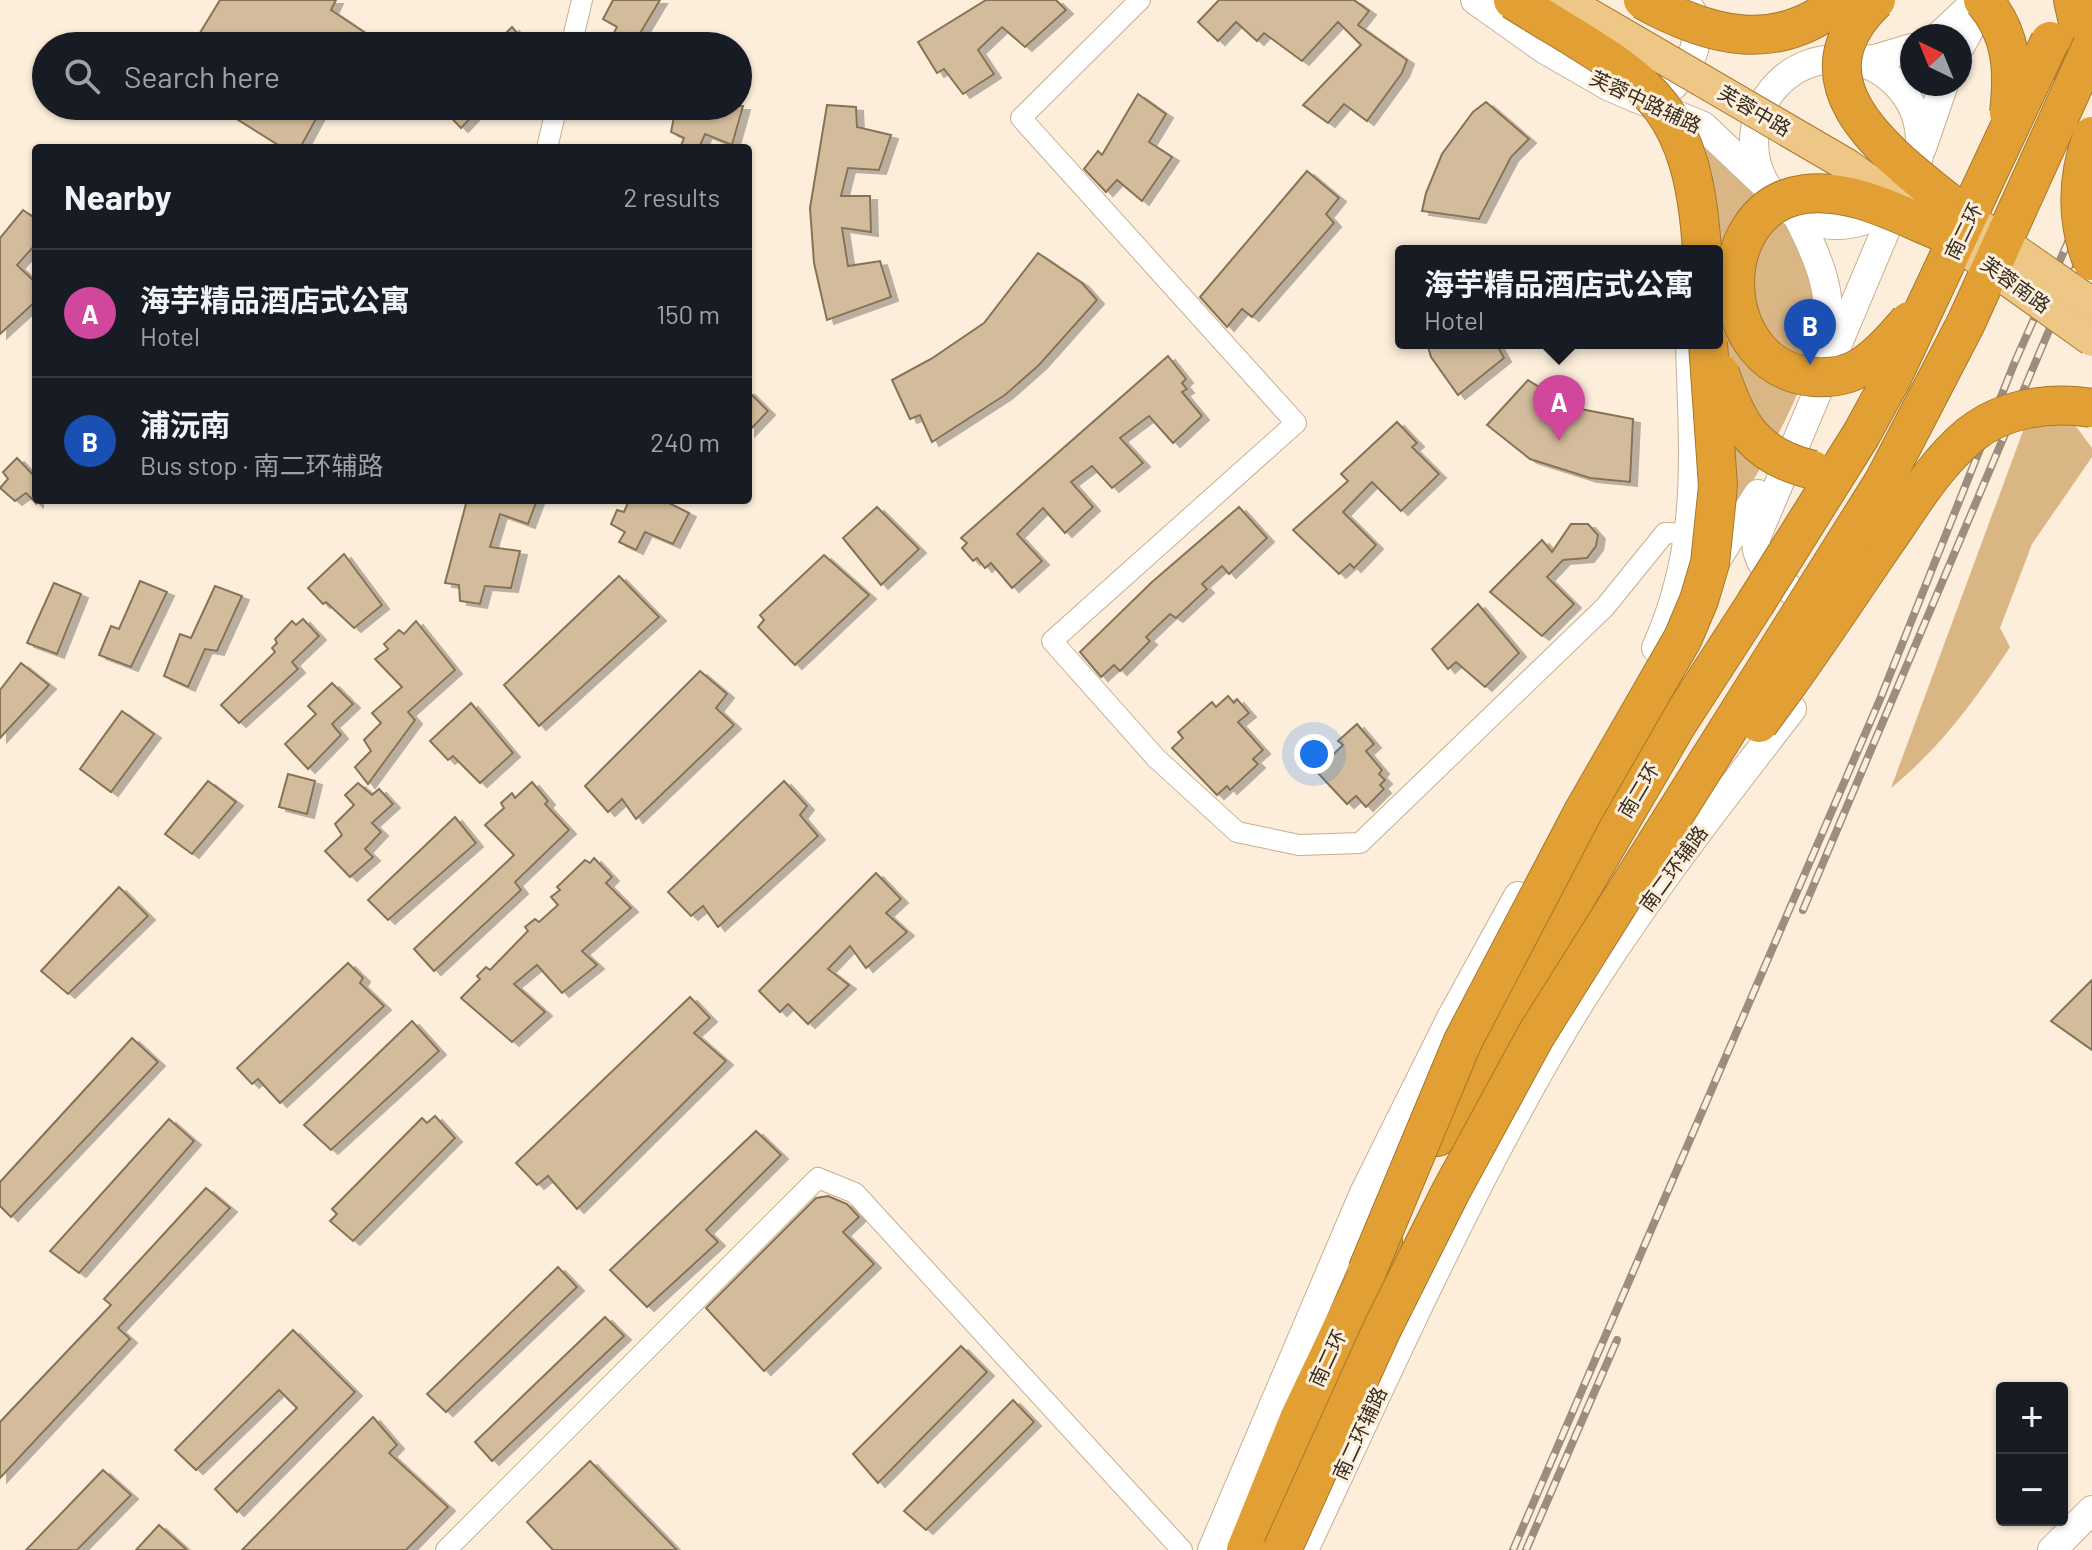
<!DOCTYPE html>
<meta charset="utf-8">
<style>
:root{--surface:#171b24;--page:#242831;--text:#f1f3f6;--muted:#9ea1a6;--line:#363941;--accent:#b1aae2}
body{margin:0;font-family:Barlow,"Noto Sans SC",sans-serif;background:var(--page);color:var(--text)}
.controls{position:absolute;right:24px;bottom:24px;display:grid;overflow:hidden;border-radius:8px;box-shadow:0 2px 6px #0004}
.controls button{width:72px;height:72px;display:grid;place-items:center;padding:0;border:0;border-bottom:2px solid var(--line);background:var(--surface);color:var(--text);font:40px sans-serif}
.compass{position:absolute;left:1900px;top:24px;width:72px;height:72px;border-radius:50%;background:var(--surface);box-shadow:0 2px 6px #0004;rotate:317deg}
.you{position:absolute;left:1314px;top:754px;width:28px;height:28px;margin:-20px;border:6px solid #fff;border-radius:50%;background:#1a73e8;box-shadow:0 0 0 12px #1a73e833}
.badge{display:grid;place-items:center;width:52px;height:52px;border-radius:50%;background:var(--accent);color:#fff;font-size:26px;font-weight:700}
.pin{position:absolute;translate:-50% -66px;filter:drop-shadow(0 2px 4px #0008)}
.pin::after{content:'';position:absolute;top:42px;width:28px;height:24px;background:inherit;clip-path:polygon(0 0,100% 0,50% 100%)}
.popup{position:absolute;left:1395px;top:245px;width:328px;height:104px;box-sizing:border-box;display:grid;place-content:center;border-radius:8px;background:var(--surface);filter:drop-shadow(0 2px 6px #0005);font-size:26px;white-space:nowrap;color:var(--muted)}
.popup b{font-size:30px;color:var(--text)}
.popup::after{content:'';position:absolute;left:50%;top:100%;margin-left:-16px;border:16px solid transparent;border-top-color:var(--surface)}
.list{margin:0;padding:0;list-style:none}
h2{display:flex;justify-content:space-between;align-items:center;height:104px;margin:0;padding:0 32px;font-size:34px}
h2 small{font-size:26px;font-weight:400;color:var(--muted)}
.list li{display:grid;grid-template-columns:52px 1fr auto;gap:24px;align-items:center;box-sizing:border-box;height:128px;padding:0 32px;border-top:2px solid var(--line)}
.list b{display:block;font-size:30px;white-space:nowrap}
.list p{margin:0;font-size:26px;white-space:nowrap;color:var(--muted)}
.list em{font-size:26px;font-style:normal;color:var(--muted)}
.icon{flex:none;width:44px;height:44px;fill:none;stroke:currentColor;stroke-width:2;stroke-linecap:round;stroke-linejoin:round}
.map{position:relative;flex:none;width:2092px;height:1550px;overflow:hidden}
.search{position:absolute;background:var(--surface);box-shadow:0 2px 6px #0004;left:32px;top:32px;width:720px;height:88px;display:flex;align-items:center;gap:20px;box-sizing:border-box;padding:0 28px;border-radius:44px;color:var(--muted);font-size:30px}
.panel{position:absolute;background:var(--surface);box-shadow:0 2px 6px #0004;left:32px;top:144px;width:720px;height:360px;border-radius:8px}
.map>svg:first-child{display:block}
.green{fill:#dab684}
.building{fill:#d3bc9c;stroke:#887255;stroke-width:2;filter:url(#shadow)}
.lines{fill:none;stroke-linecap:round;stroke-linejoin:round}
.street-casing{stroke:#c7af91;stroke-width:22}
.secondary-casing{stroke:#c7af91;stroke-width:30}
.highway-casing{stroke:#a6772d;stroke-width:40}
.street{stroke:#fff;stroke-width:20}
.secondary{stroke:#fff;stroke-width:28}
.highway{stroke:#e2a034;stroke-width:38}
.rail-casing{stroke:#9b8e7e;stroke-width:8}
.rail{stroke:#fceeda;stroke-width:5;stroke-dasharray:15;stroke-linecap:butt}
.primary-bridge-casing{stroke:#a6772d;stroke-width:34;stroke-linecap:butt}
.highway-bridge-casing{stroke:#a6772d;stroke-width:40;stroke-linecap:butt}
.primary-bridge{stroke:#eec685;stroke-width:32}
.highway-bridge{stroke:#e2a034;stroke-width:38}
.labels{text-anchor:middle;dominant-baseline:central;stroke-width:6;stroke-linejoin:round;paint-order:stroke}
.street-label{font-size:20px;fill:#362c20;stroke:#fceeda}
</style>
<div class="map">
<svg width="2092" height="1550" viewBox="0 0 2092 1550">
<defs>
<filter id="shadow"><feDropShadow dx="7" dy="4" stdDeviation="0" flood-color="#0004"/></filter>
</defs>
<rect width="100%" height="100%" fill="#fceeda"/>
<g class="green">
<path d="M1705,143c15,11 31,21 45,32 29,26 67,102 68,141 2,54 -61,158 -89,206l-12,-193v-78h-5z"/>
<path d="M2069,417l23,31v9l-60,87 -32,84 10,19c-34,52 -70,101 -119,141l135,-365z"/>
</g>
<g class="building">
<path d="M220,0h116l-5,10 33,22 -7,14h-165z"/>
<path d="M613,0h47l-21,35 16,11h-48l10,-19 -14,-8z"/>
<path d="M986,0h70l10,10 -41,37 -23,-20 -24,23 16,24 -31,20 -19,-25 -7,4 -19,-31z"/>
<path d="M1219,0h135l15,11 -11,14 49,35 -5,13 -35,48 -23,-17 -16,19 -25,-18 58,-60 -23,-23 -36,39 -38,-28 -7,8 -21,-19 -18,19 -20,-19z"/>
<path d="M512,27l16,19h-35z"/>
<path d="M1138,94l28,20 -17,28 23,15 -30,44 -25,-21 -11,12 -22,-23 14,-18 4,4z"/>
<path d="M1486,102l43,37 -18,18 -32,62 -57,-8 4,-18 16,-39 31,-42z"/>
<path d="M827,105l29,2 1,20 34,8 -12,35 -31,-2 -7,28h29l1,36 -29,-4 6,38 32,-5 11,36 -64,23 -13,-57 -4,-55z"/>
<path d="M216,106h107l-23,42h-17z"/>
<path d="M440,106h42l-21,22z"/>
<path d="M691,106h52l-11,39 -27,-11 -6,14h-19l4,-10 -13,-6 3,-15 11,2z"/>
<path d="M1307,171l32,27 -13,16 8,9 -82,94 -10,-8 -15,18 -27,-30z"/>
<path d="M23,210l13,9v25l-19,21 19,18v18l-36,33v-96z"/>
<path d="M1038,253l44,30 15,17 -58,65 -34,30 -73,47 -12,-27 -10,4 -18,-39 39,-21 53,-36z"/>
<path d="M1427,343h69l8,15 -46,37 -27,-38z"/>
<path d="M1168,356l18,23 -4,4 5,6 -5,3 20,24 -29,27 -24,-27 -29,22 23,25 -31,25 -20,-22 -21,16 22,25 -28,26 -22,-25 -26,26 25,27 -30,27 -21,-25 -6,5 -8,-10 -4,3 -11,-13 5,-5 -6,-5z"/>
<path d="M1528,380l42,27 63,12 -3,63 -40,-4 -60,-19 -43,-34z"/>
<path d="M748,391l20,20 -20,21z"/>
<path d="M1397,422l20,21 -5,4 27,27 -38,37 -29,-29 -29,30 33,33 -22,23 -4,-4 -11,10 -46,-44 55,-49 -7,-7z"/>
<path d="M17,458l19,20v25l-10,-10 -11,8 -15,-13 8,-9 -5,-7z"/>
<path d="M467,500h70l-9,24 -28,-10 -10,33 30,4 -9,37 -26,-2 -5,18 -20,-3 -1,-16 -14,-2z"/>
<path d="M629,500h34l26,13 -16,31 -28,-12 -9,18 -17,-8 6,-10 -14,-8 6,-14 7,2z"/>
<path d="M877,507l42,42 -38,36 -38,-47z"/>
<path d="M1239,507l28,31 -38,36 -7,-8 -20,18 5,5 -31,29 -6,-4 -24,23 4,4 -30,30 -6,-6 -13,12 -21,-25 72,-70z"/>
<path d="M1571,524h17l10,11 -2,11 -9,12 -24,2 -16,17 27,27 -32,32 -52,-44 52,-52 10,12z"/>
<path d="M344,554l38,51 -28,23 -28,-26 -3,2 -15,-16z"/>
<path d="M824,555l45,40 -74,70 -37,-38 6,-7 -4,-5z"/>
<path d="M619,576l40,41 -120,109 -35,-41z"/>
<path d="M140,581l27,11 -36,75 -32,-12 12,-29 8,3z"/>
<path d="M54,583l27,11 -24,60 -30,-11z"/>
<path d="M215,586l27,10 -25,55 -12,-2 -17,38 -24,-11 16,-42 11,4z"/>
<path d="M1478,604l41,49 -34,34 -29,-25 -8,7 -16,-20z"/>
<path d="M303,619l16,17 -27,26 6,7 -59,54 -18,-18 54,-53 -3,-4 5,-5 -2,-4 17,-18 4,4z"/>
<path d="M416,621l39,49 -47,42 7,8 -47,64 -13,-17 16,-16 -7,-11 17,-17 -9,-10 30,-26 -27,-28 13,-10 -4,-5 15,-14 5,4z"/>
<path d="M21,663l28,22 -49,53v-48z"/>
<path d="M700,671l27,23 -11,14 18,17 -98,94 -14,-20 -14,13 -23,-26z"/>
<path d="M332,683l21,21 -21,20 9,11 -33,34 -23,-25 31,-30 -8,-8z"/>
<path d="M1228,696l6,7 3,-4 12,14 -11,9 25,28 -10,9 5,5 -28,26 -3,-4 -10,9 -45,-47 11,-10 -5,-6 34,-30 4,5z"/>
<path d="M471,703l42,50 -33,30 -27,-27 -5,4 -18,-19z"/>
<path d="M122,711l32,23 -43,58 -31,-23z"/>
<path d="M1357,724l17,20 -8,7 16,19 -3,4 6,6 -5,5 4,4 -18,18 -10,-11 -9,8 -31,-33 27,-26 -5,-4z"/>
<path d="M288,774l27,7 -8,33 -28,-7z"/>
<path d="M208,781l28,21 -44,52 -27,-20z"/>
<path d="M784,781l23,25 -7,9 18,21 -100,91 -15,-21 -12,10 -23,-24z"/>
<path d="M532,782l16,19 -3,3 24,26 -54,52 6,8 -87,81 -20,-22 100,-94 -29,-30 19,-17 -3,-5 11,-10 3,5z"/>
<path d="M358,783l14,12 7,-6 14,15 -21,19 9,9 -16,17 8,8 -23,20 -25,-26 17,-16 -7,-11 19,-19 -9,-10z"/>
<path d="M455,817l21,26 -88,77 -20,-20z"/>
<path d="M594,858l18,19 -6,6 25,25 -49,43 15,14 -35,28 -25,-28 -23,19 31,28 -33,30 -51,-44 19,-19 -3,-3 9,-9 4,3 38,-39 -3,-4 10,-8 4,3 19,-17 -7,-8 9,-7 -3,-3 28,-27 5,3z"/>
<path d="M876,873l25,26 -15,14 21,19 -41,36 -16,-22 -22,23 21,16 -41,39 -20,-20 -8,8 -21,-21z"/>
<path d="M119,887l29,29 -80,78 -27,-23z"/>
<path d="M348,963l15,15 -3,5 24,23 -104,97 -22,-24 -6,5 -15,-16z"/>
<path d="M2092,980v70l-41,-29z"/>
<path d="M690,997l20,21 -16,15 32,28 -149,148 -29,-33 -11,9 -21,-22z"/>
<path d="M412,1021l27,30 -108,99 -27,-25z"/>
<path d="M132,1038l26,24 -147,155 -11,-11v-24z"/>
<path d="M435,1116l20,22 -102,103 -23,-20 7,-7 -5,-5 90,-91 5,5z"/>
<path d="M169,1119l25,22 -115,132 -29,-22z"/>
<path d="M756,1131l25,24 -75,75 12,12 -71,65 -37,-37z"/>
<path d="M206,1188l24,20 -112,120 12,11 -130,139v-56l111,-117 -7,-6z"/>
<path d="M828,1196l19,8 12,13 -16,15 31,32 -110,107 -58,-63 110,-110z"/>
<path d="M558,1267l19,20 -131,125 -19,-18z"/>
<path d="M605,1317l19,19 -132,125 -17,-19z"/>
<path d="M293,1330l62,62 -118,120 -22,-23 82,-81 -18,-18 -83,80 -21,-20z"/>
<path d="M961,1346l26,26 -109,111 -25,-29z"/>
<path d="M1013,1400l21,22 -108,108 -22,-19z"/>
<path d="M373,1417l24,28 -8,8 59,54 -42,43h-164z"/>
<path d="M590,1461l87,89h-124l-26,-28z"/>
<path d="M103,1470l28,25 -54,55h-51z"/>
<path d="M159,1525l28,25h-51z"/>
</g>
<g class="lines">
<defs>
<g id="street">
<path d="M1140,0l-119,118 275,305 -244,218 104,117 81,74 62,13 61,-2 245,-236 60,-74 26,1"/>
<path d="M571,46l11,-46"/>
<path d="M547,148l10,-42"/>
<path d="M446,1550l372,-372 37,15 327,357"/>
</g>
<g id="secondary">
<path d="M1475,0l69,49 66,38 93,39 59,56"/>
<path d="M1939,36l34,-32"/>
<path d="M1960,47l26,-47"/>
<circle cx="1837" cy="142" r="83"/>
<path d="M1854,60l21,-1 37,-11"/>
<path d="M1635,98c9,1 16,2 25,-2 25,-13 48,-61 31,-86"/>
<path d="M1922,148l22,-64"/>
<path d="M1796,214c23,44 44,90 24,140"/>
<path d="M1712,567l46,-73"/>
<path d="M1817,620c-13,-36 -62,-36 -61,-82l145,-344"/>
<path d="M1656,648c47,-105 37,-194 34,-305"/>
<path d="M1212,1550l152,-357 87,-175 67,-122"/>
<path d="M1304,1550c78,-166 153,-335 244,-494 70,-123 158,-236 244,-347"/>
<path d="M2052,1550l40,-40"/>
</g>
<g id="highway">
<path d="M2073,0l7,31 -6,49"/>
<path d="M1437,1137l239,-411 79,-122"/>
<path d="M1246,1550l53,-131 84,-177"/>
</g>
</defs>
<use href="#street" class="street-casing"/>
<use href="#secondary" class="secondary-casing"/>
<use href="#highway" class="highway-casing"/>
<use href="#street" class="street"/>
<use href="#secondary" class="secondary"/>
<use href="#highway" class="highway"/>
<defs>
<g id="rail">
<path d="M1803,910l289,-681"/>
<path d="M1513,1550l368,-853 133,-333 78,-176"/>
<path d="M1526,1550l91,-210"/>
</g>
</defs>
<use href="#rail" class="rail-casing"/>
<use href="#rail" class="rail"/>
<defs>
<g id="primary-bridge">
<path d="M1564,0l283,165 245,175"/>
<path d="M1947,203l145,101"/>
</g>
<g id="highway-bridge">
<path d="M1513,0c125,79 179,89 189,251"/>
<path d="M1643,0c67,37 134,55 199,0"/>
<path d="M1876,0c-88,84 14,155 78,207"/>
<path d="M1983,0c29,33 31,70 26,113"/>
<path d="M2092,136c-15,42 -16,84 0,125"/>
<path d="M1909,321c-14,16 -30,35 -48,46 -14,9 -31,11 -47,10 -101,-8 -106,-170 -9,-183 46,-6 93,20 134,37"/>
<path d="M1720,373c18,54 35,83 93,97"/>
<path d="M1755,604l106,-169 30,-55 159,-339"/>
<path d="M1759,723c45,-59 85,-121 127,-182 25,-36 49,-77 84,-106 33,-27 81,-34 122,-27"/>
<path d="M1367,1271l96,-230 120,-229 100,-174 16,-38 11,-37 8,-77 -10,-143"/>
<path d="M1282,1550l100,-221 69,-138 85,-156 348,-554 82,-158 126,-278"/>
</g>
</defs>
<use href="#primary-bridge" class="primary-bridge-casing"/>
<use href="#highway-bridge" class="highway-bridge-casing"/>
<use href="#primary-bridge" class="primary-bridge"/>
<use href="#highway-bridge" class="highway-bridge"/>
</g>
<g class="labels">
<g class="street-label">
<text transform="translate(1646 101) rotate(25)">芙蓉中路辅路</text>
<text transform="translate(1755 110) rotate(30)">芙蓉中路</text>
<text transform="translate(1963 231) rotate(-64)">南二环</text>
<text transform="translate(2016 284) rotate(36)">芙蓉南路</text>
<text transform="translate(1638 790) rotate(-59)">南二环</text>
<text transform="translate(1673 868) rotate(-54)">南二环辅路</text>
<text transform="translate(1327 1358) rotate(-65)">南二环</text>
<text transform="translate(1359 1433) rotate(-65)">南二环辅路</text>
</g>
</g>
</svg>
<div class="controls">
<button>+</button>
<button>−</button>
</div>
<svg class="compass" viewBox="-18 -18 36 36"><path d="M0-13l5 13h-10z" fill="#e53935"/><path d="M0 13l5-13h-10z" fill="#9ea1a6"/></svg>
<div class="you"></div>
<div class="pin badge" style="left:1559px;top:441px;background:#d1479c">A</div>
<div class="popup"><b>海芋精品酒店式公寓</b>Hotel</div>
<div class="pin badge" style="left:1810px;top:365px;background:#1a4fb4">B</div>
<div class="search"><svg class="icon" aria-label="search" viewBox="0 0 24 24"><circle cx="10" cy="10" r="6"/><path d="M15 15l6 6"/></svg>Search here</div>
<section class="panel">
<h2>Nearby<small>2 results</small></h2>
<ul class="list">
<li><span class="badge" style="background:#d1479c">A</span><div><b>海芋精品酒店式公寓</b><p>Hotel</p></div><em>150 m</em></li>
<li><span class="badge" style="background:#1a4fb4">B</span><div><b>浦沅南</b><p>Bus stop · 南二环辅路</p></div><em>240 m</em></li>
</ul>
</section>
</div>
